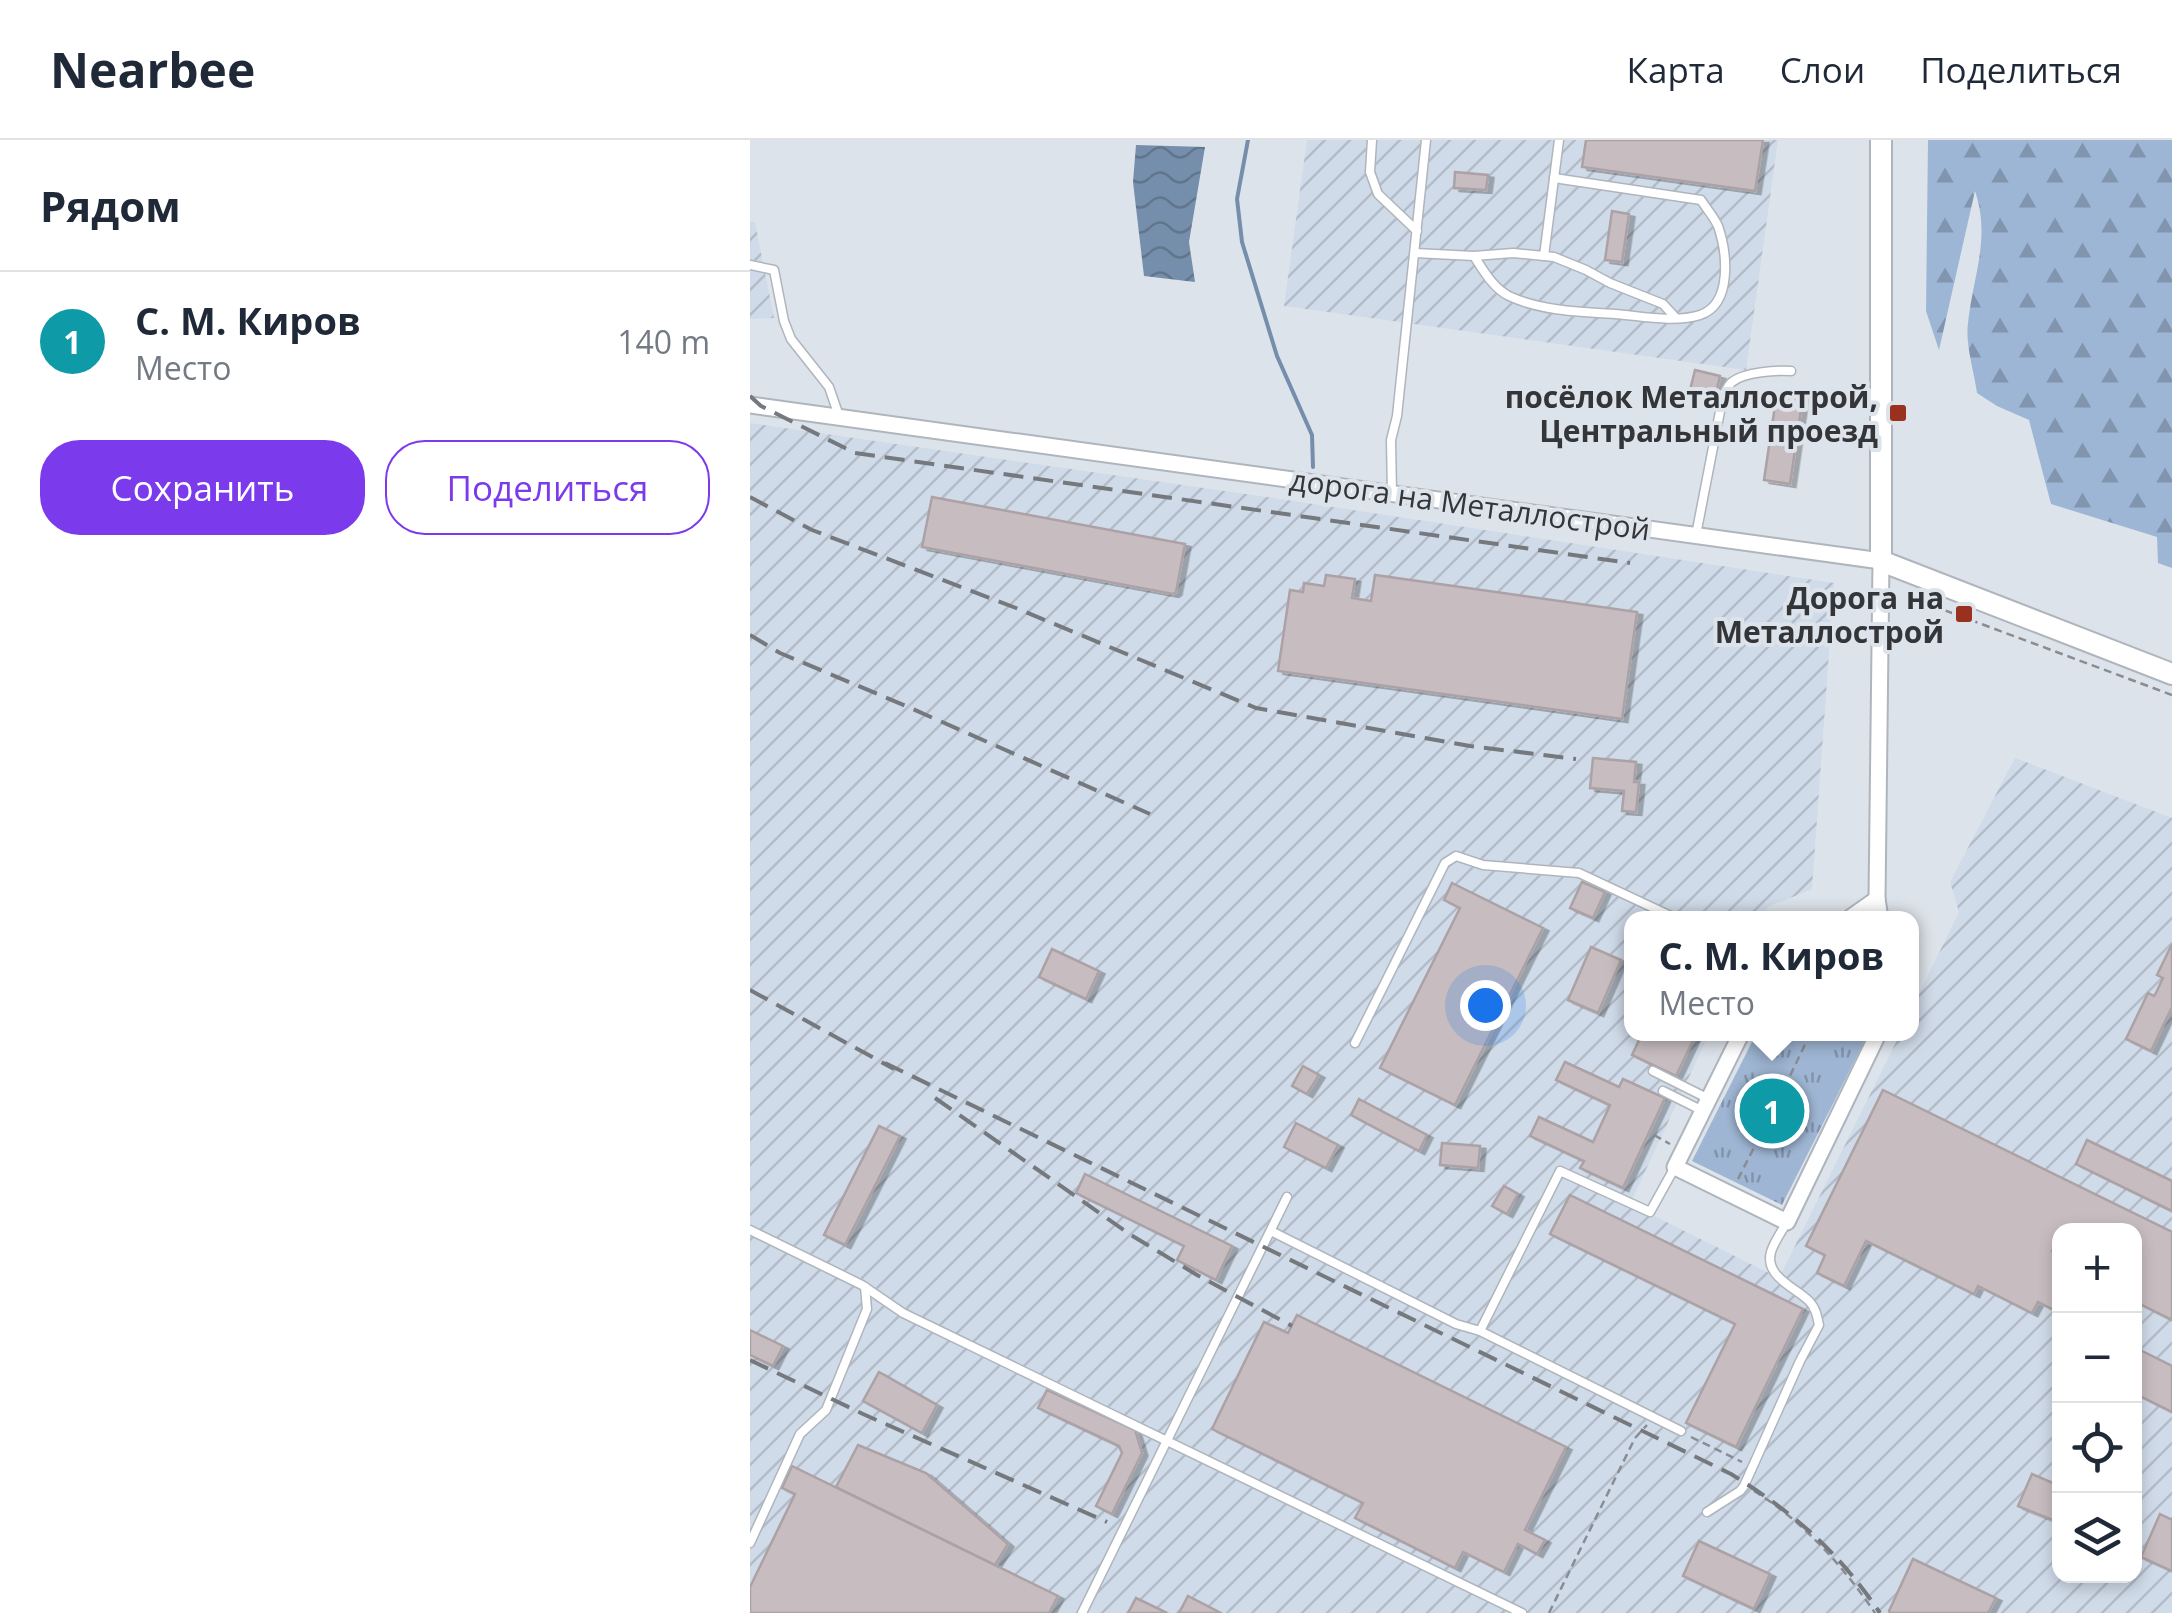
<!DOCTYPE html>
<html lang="ru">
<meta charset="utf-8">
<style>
:root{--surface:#fff;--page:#f6f6f7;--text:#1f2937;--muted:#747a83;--line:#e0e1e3;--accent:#7c3aed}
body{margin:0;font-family:"Open Sans",sans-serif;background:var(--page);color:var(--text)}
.controls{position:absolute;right:30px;bottom:30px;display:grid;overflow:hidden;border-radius:20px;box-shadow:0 5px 15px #0003}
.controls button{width:90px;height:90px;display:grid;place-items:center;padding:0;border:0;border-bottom:2px solid var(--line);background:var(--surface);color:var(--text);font:50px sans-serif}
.you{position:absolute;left:735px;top:865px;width:35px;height:35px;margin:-25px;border:8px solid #fff;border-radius:50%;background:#1a73e8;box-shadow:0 0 0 15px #1a73e833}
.badge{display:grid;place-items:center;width:65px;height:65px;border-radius:50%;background:var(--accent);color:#fff;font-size:32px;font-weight:700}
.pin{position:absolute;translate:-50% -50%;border:5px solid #fff;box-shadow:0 2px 10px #0006}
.popup{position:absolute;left:874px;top:771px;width:295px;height:130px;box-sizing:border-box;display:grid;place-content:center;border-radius:20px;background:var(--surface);filter:drop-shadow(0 2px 8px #0005);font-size:32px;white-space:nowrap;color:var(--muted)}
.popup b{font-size:38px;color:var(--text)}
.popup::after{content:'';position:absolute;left:50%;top:100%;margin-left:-20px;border:20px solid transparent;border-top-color:var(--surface)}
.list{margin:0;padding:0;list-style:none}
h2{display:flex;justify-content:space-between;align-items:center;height:130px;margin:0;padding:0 40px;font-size:42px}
h2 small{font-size:32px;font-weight:400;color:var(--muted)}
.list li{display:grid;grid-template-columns:65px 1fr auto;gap:30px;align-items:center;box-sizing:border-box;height:140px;padding:0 40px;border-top:2px solid var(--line)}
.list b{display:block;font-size:38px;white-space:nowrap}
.list p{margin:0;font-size:32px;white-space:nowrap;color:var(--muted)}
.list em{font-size:32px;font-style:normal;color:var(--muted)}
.actions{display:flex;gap:20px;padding:30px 40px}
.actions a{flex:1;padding:22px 0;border:2px solid var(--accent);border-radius:40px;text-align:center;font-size:35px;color:var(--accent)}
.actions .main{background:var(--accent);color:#fff}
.icon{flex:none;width:55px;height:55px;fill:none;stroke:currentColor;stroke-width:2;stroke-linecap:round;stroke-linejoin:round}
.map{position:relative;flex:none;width:1422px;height:1473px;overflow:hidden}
header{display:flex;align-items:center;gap:60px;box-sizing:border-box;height:140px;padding:0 50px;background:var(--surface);border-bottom:2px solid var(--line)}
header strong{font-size:48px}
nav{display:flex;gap:55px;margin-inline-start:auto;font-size:35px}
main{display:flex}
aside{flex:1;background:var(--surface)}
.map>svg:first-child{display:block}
.industrial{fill:url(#industrial-furrows);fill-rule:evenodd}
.forest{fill:url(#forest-firs)}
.park{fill:url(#park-tufts)}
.water{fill:url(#water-waves)}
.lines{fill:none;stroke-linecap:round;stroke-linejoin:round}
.stream{stroke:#758eac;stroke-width:4}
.building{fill:#c7bdc0;stroke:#aca2a5;stroke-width:2.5;filter:url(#shadow)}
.lane-casing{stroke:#afb5bc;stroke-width:11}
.street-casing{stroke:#afb5bc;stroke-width:19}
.secondary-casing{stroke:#afb5bc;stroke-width:24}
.path{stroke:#898d92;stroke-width:2.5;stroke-dasharray:8 5;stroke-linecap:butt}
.lane{stroke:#fff;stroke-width:8}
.street{stroke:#fff;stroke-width:15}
.secondary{stroke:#fff;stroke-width:20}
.rail{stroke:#75797e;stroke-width:4;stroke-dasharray:20 10;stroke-linecap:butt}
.poi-dot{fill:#9a311f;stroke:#dde3ea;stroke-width:4}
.labels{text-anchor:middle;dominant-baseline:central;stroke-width:8;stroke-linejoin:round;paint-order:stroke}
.poi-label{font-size:30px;font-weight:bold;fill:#333538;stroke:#dde3ea;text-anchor:end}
.street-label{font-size:30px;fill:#333538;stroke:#dde3ea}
</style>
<header>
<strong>Nearbee</strong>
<nav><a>Карта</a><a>Слои</a><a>Поделиться</a></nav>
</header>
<main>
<aside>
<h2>Рядом<small></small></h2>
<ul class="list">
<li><span class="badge" style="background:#0f9aa8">1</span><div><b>С. М. Киров</b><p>Место</p></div><em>140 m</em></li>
</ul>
<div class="actions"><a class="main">Сохранить</a><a>Поделиться</a></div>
</aside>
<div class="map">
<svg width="1422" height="1473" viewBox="0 0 1422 1473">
<defs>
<pattern id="industrial-furrows" width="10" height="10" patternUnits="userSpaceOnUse" patternTransform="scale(2.5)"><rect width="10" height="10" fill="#d0dbe9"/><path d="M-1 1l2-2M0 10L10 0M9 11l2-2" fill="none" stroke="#b3bdc9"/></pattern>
<pattern id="forest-firs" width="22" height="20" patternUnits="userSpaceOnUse" patternTransform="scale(2.5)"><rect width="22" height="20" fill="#9db6d6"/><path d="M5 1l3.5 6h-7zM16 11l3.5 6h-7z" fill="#8195af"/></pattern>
<pattern id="park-tufts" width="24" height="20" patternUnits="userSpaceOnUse" patternTransform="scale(2.5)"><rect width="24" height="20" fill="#9eb5d3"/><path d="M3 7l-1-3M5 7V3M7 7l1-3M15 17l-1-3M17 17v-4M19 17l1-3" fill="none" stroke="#8194ac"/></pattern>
<pattern id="water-waves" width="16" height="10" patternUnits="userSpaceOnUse" patternTransform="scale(2.5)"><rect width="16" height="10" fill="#758eac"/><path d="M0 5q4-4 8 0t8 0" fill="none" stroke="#61758d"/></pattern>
<filter id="shadow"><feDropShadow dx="5.5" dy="3" stdDeviation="0" flood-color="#0004"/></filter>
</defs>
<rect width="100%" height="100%" fill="#dde3ea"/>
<g class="industrial">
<path d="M557,0h471l-32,230 -462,-64z"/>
<path d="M0,82h5l19,96 -24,1z"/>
<path d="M0,283l530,76 554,84 -22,306 -44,18 -5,11h-131v116h77l-79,170 149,74 121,-244h12v-26l47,-96 -9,-30 65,-124 157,60v795h-1422zM1310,1090h74v346h-74z"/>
</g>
<path class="forest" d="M1178,0h244v428l-14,-5 -1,-26 -106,-33 -22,-84 -32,-14 -20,-13c-3,-22 -12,-49 -9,-70 5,-47 23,-85 7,-132l-36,159 -13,-39z"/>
<path class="park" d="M1006,894h112l-86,171 -90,-44z"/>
<path class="water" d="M386,5l69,2 -16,95 6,40 -51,-6 -11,-94z"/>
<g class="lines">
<path class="stream" d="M498,0l-11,59 5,43 35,114 35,79 1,32"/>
</g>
<g class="building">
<path d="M836,0h177l-8,51 -173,-24z"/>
<path d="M705,32l33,3 -2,15 -32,-2z"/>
<path d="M862,71l17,3 -7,48 -17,-2z"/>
<path d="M945,230l25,6 -6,25 -25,-7z"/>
<path d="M1027,252l26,4 -13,88 -26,-4z"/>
<path d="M182,357l253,47 -9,48 -3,2 -251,-47z"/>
<path d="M576,435l29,4 -3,19 19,3 4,-26 262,37 -15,107 -344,-48 12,-81 13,2 1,-9 20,3z"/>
<path d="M843,618l43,4 -2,20h5l-3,30 -14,-1 2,-20 -34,-3z"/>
<path d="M832,742l23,10 -12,26 -23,-10z"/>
<path d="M702,743l91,45 -88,177 -75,-37 80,-160 -16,-8z"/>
<path d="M1422,804v63l-21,44 -25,-12 22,-46 6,3 2,-3 7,-15 -6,-3z"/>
<path d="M841,807l30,13 -23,53 -30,-13z"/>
<path d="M302,809l47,22 -13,28 -47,-22z"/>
<path d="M892,894h54l-20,42 -44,-21z"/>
<path d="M815,922l54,25 4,-8 42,19 -42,90 -43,-20 4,-7 -54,-25 9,-19 54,25 17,-37 -54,-25z"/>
<path d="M553,926l16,9 -12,19 -15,-8z"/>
<path d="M1133,950l289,142v88l-38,-19v-71h-59l-10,-4 -2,4h-3v7l-8,14 8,4v40l-8,14 -14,-7 -6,11 -54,-27 -4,8 -108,-53 -22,45 -27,-13 8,-18 -19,-9z"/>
<path d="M609,959l68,36 -8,16 -68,-36z"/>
<path d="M546,983l42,22 -12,23 -42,-21z"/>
<path d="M129,986l21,10 -55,109 -21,-10z"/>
<path d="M1337,1000l85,41v30l-96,-47z"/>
<path d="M692,1003l38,3 -2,22 -38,-3z"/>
<path d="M335,1034l147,72 -16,34 -39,-20 7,-14 -108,-53z"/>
<path d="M754,1046l14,8 -11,20 -15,-8z"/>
<path d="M820,1055l233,114 -67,138 -50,-24 49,-99 -185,-90z"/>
<path d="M547,1175l269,132 -41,83 20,10 -8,14 -19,-10 -14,28 -41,-20 -8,16 -100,-50 8,-15 -151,-74 52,-107 24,11z"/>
<path d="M0,1190l33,16 -10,20 -23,-11z"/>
<path d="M1384,1207l38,19v46l-38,-19z"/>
<path d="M129,1232l58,33 -15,28 -59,-32z"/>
<path d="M297,1250l88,40 7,23 -30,61 -16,-8 26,-53 -3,-7 -81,-38z"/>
<path d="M108,1305l68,28 82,71 -13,21 -159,-78z"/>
<path d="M42,1326l266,130 -9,17h-299v-26l45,-93 -13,-6z"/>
<path d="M1282,1334l28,12v37l-42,-17z"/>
<path d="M1410,1374l12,6v51l-31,-14z"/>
<path d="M949,1401l71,33 -16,35 -71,-33z"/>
<path d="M1163,1419l83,39 -8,15h-98l-1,-2z"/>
<path d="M438,1456l33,17h-42z"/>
<path d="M386,1458l31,15h-39z"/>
</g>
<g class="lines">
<defs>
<g id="lane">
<path d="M622,0l-2,32 8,22 39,37"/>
<path d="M665,113l59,3 39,-3 41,4 32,13 24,13 53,21 12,13"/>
<path d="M724,116c9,14 19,32 35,40 32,15 72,16 106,18 26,2 60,9 85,1 33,-11 27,-63 18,-89 -4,-9 -12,-18 -17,-26l-147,-22"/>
<path d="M794,116l15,-116"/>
<path d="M0,125l24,5 10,51 7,18 38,48 10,29"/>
<path d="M642,353l-1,-53 6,-24 29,-276"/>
<path d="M946,395l27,-139c3,-5 5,-11 9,-14 12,-10 45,-12 59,-11"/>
<path d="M605,903l90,-180 11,-7 27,9 96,8 96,45"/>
<path d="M903,931l56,28"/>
<path d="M913,951l40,20"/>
<path d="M0,1090l112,55 41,28 619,300"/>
<path d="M521,1091l185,93 24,7 80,-160 90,41 25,-45"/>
<path d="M730,1191l201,100"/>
<path d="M957,1372l33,-21 4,-5 56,-125 19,-36c-2,-9 -3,-16 -9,-23 -13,-14 -46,-25 -39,-50 3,-10 11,-21 16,-30"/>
<path d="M0,1403l50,-109 26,-24 41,-101 -2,-22"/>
<path d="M332,1473l205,-416"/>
</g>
<g id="street">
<path d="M0,265l1131,156 -4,338"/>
<path d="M1100,778l27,-19 3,19"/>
<path d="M991,894l-66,133 112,55 91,-188"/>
</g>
<path id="secondary" d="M1131,0v421l291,113"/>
</defs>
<use href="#lane" class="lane-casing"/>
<use href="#street" class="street-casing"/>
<use href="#secondary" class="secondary-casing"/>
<g class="path">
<path d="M1159,457l263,98"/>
<circle cx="1021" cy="971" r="12"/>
<path d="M1029,959l31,-65"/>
<path d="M904,995l16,9"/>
<path d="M988,1039l29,-57"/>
<path d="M941,1297l51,25"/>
<path d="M1004,1351c49,30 89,75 121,122"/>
<path d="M799,1473l86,-175 12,-13"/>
</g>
<use href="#lane" class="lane"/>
<use href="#street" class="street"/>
<use href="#secondary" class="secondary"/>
<g class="rail">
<path d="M0,256l11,10 94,47 775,110"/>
<path d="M0,357l62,33 204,78 240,100 214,38 106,13"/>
<path d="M0,495l30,18 126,53 244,108"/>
<path d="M0,850l144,79"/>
<path d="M135,923l846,411c63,39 107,77 149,139"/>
<path d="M185,958l196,137 66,40 95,51"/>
<path d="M0,1220l113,54 244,108"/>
</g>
</g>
<g class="poi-dot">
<rect x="1138" y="263" width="20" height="20" rx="5"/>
<rect x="1204" y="464" width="20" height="20" rx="5"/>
</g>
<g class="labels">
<g class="poi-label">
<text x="1128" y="256">посёлок Металлострой,<tspan x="1128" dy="34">Центральный проезд</tspan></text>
<text x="1194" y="457">Дорога на<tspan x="1194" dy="34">Металлострой</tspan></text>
</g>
<g class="street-label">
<text transform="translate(720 364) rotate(8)">дорога на Металлострой</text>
</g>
</g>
</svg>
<div class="controls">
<button>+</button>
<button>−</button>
<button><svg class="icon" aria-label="locate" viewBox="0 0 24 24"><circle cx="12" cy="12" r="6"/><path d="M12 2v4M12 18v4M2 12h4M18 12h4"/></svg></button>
<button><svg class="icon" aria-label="layers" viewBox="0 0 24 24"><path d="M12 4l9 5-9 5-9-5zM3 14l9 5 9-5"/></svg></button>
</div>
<div class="you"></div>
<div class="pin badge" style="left:1022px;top:971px;background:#0f9aa8">1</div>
<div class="popup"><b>С. М. Киров</b>Место</div>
</div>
</main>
